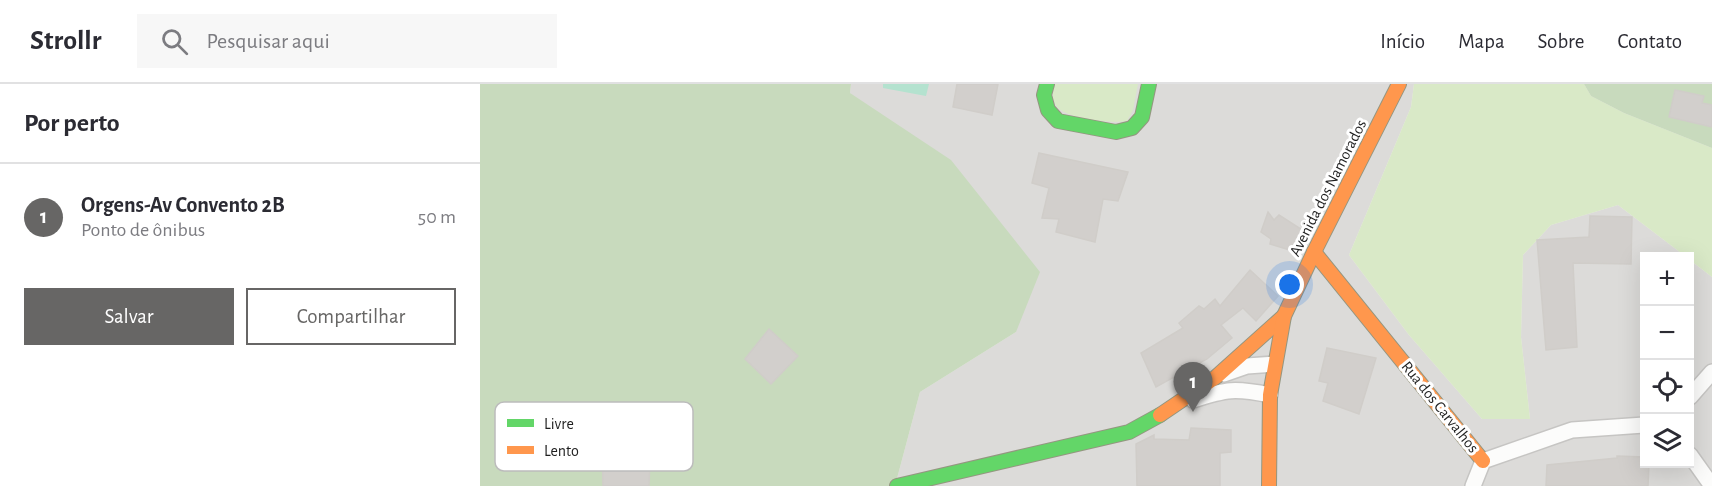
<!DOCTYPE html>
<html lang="pt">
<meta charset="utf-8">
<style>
:root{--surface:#fff;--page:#f7f7f7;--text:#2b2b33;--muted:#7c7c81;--line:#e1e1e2;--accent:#676665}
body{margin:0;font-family:"Alegreya Sans",sans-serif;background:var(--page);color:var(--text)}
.controls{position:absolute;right:18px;bottom:18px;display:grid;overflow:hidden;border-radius:0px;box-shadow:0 6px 24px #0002}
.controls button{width:54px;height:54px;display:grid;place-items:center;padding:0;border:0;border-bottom:2px solid var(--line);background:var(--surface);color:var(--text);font:30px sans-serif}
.you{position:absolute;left:810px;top:201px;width:21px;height:21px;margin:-15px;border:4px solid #fff;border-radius:50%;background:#1a73e8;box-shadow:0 0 0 9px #1a73e833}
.badge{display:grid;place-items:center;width:39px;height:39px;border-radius:50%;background:var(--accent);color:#fff;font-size:20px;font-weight:700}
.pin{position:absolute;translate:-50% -50px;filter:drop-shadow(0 2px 3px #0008)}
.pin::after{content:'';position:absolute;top:32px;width:21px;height:18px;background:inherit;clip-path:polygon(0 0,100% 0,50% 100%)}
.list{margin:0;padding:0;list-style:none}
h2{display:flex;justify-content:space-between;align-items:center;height:78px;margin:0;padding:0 24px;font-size:26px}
h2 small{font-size:20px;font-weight:400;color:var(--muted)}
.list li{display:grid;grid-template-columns:39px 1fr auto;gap:18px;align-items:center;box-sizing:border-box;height:108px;padding:0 24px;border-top:2px solid var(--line)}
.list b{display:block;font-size:22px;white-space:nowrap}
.list p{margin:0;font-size:20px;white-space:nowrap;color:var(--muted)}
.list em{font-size:20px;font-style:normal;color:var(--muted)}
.actions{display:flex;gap:12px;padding:18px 24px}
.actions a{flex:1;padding:14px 0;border:2px solid var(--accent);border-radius:0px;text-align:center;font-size:21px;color:var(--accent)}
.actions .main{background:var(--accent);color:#fff}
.icon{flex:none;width:33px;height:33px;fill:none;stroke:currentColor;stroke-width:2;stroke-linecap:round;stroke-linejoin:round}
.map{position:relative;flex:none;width:1232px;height:402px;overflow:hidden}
header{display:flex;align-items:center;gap:36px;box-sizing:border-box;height:84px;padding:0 30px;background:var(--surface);border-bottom:2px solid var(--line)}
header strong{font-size:28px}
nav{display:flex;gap:33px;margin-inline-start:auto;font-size:21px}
.search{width:420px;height:54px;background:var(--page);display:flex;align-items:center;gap:15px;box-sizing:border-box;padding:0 21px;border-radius:0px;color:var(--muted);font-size:22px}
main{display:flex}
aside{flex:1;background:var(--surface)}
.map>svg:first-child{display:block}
.residential{fill:#dcdbd9}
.grass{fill:#d9e9c7}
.forest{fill:#c8dabd}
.pitch{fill:#b4e2cf}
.building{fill:#d2cfcc;stroke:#d0cdc9;stroke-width:1.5}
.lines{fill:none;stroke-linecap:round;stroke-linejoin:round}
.street-casing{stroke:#c6c5c3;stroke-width:18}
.fast-casing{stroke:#949680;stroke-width:16}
.slow-casing{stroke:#949680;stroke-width:16}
.street{stroke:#fcfcfb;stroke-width:15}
.fast{stroke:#63d668;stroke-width:14}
.slow{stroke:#ff974d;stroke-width:14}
.labels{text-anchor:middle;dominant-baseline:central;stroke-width:6;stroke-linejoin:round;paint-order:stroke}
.street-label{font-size:16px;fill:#1f1f1f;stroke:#fff}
.key{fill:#fff;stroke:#bcbcbc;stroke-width:1.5}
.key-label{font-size:16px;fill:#1f1f1f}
</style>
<header>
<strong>Strollr</strong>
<div class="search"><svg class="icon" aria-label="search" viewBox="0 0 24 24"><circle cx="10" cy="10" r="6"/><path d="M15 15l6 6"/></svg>Pesquisar aqui</div>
<nav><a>Início</a><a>Mapa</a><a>Sobre</a><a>Contato</a></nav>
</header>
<main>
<aside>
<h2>Por perto<small></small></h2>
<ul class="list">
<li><span class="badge">1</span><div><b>Orgens-Av Convento 2B</b><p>Ponto de ônibus</p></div><em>50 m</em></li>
</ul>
<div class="actions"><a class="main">Salvar</a><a>Compartilhar</a></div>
</aside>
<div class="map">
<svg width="1232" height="402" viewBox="0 0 1232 402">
<rect width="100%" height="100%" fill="#edebe7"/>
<path class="residential" d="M371,0h563l-3,23 -62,148 60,80 73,84h48l-9,-82 2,-82 28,-30 67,-20 67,51h-41v208h46v-204l22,17v209h-817l25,-94 96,-60 -166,-239z"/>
<g class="grass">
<path d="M575,0h83l-5,26 -6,11c-14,3 -61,-3 -70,-14 -6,-8 -4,-15 -2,-23z"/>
<path d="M934,0h170l7,12 33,17 88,35v129l-22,-17v-4h-5l-67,-51 -67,20 -28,30 -2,82 9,82h-48l-73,-84 -60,-80 62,-148z"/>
</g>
<g class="forest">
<path d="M0,0h371l-1,9 101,67 89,112 -24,60 -96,60 -25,94h-415z"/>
<path d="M1104,0h128v64l-88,-35 -33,-17z"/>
</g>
<path class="pitch" d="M403,0h46l-3,12 -43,-8z"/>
<g class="building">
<path d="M477,0h41l-6,31 -39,-8z"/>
<path d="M1195,6l29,6 -2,7 10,2v22l-43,-10z"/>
<path d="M559,69l89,19 -10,29 -15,-2 -8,43 -39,-10 3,-13 -17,-1 7,-30 -17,-5z"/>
<path d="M788,128l6,8 5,-5 25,16 -11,20 -23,-7 1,-5 -10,-7z"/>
<path d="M1110,132l42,1 -1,47 -58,-1 4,84 -31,3 -9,-110 52,-3z"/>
<path d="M770,186l28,26 -22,25 -13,-13 -22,17 11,13 -25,21 -51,28 -15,-34 42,-25 -4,-5 20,-17 5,3 11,-10 5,7z"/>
<path d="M289,245l29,27 -27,28 -26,-25z"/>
<path d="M847,264l49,10 -17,56 -36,-13 5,-18 -9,-2z"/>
<path d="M122,340v13l35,-2v24h13l-1,27h-46l-1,-38 -15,1 -5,-21z"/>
<path d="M711,344l40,2v22l-11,1v33h-83l-1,-42 18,-9v4l35,1z"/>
<path d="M1137,372l27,1v7h5l-1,22h-102l1,-21 70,-7z"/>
</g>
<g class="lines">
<defs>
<g id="street">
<path d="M744,290l23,-8 27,-2"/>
<path d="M1210,313l22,-25"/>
<path d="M713,316c34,-11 42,-12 77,-5"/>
<path d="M1210,371l22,31"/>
<path d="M993,402l10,-25 89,-31 72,-5"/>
</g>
<g id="fast">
<path d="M567,0l-3,11 4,15 10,11 58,11 16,-4 10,-11 7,-33"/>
<path d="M417,402l232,-54 31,-17"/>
</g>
<g id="slow">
<path d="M834,168l169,209"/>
<path d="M680,331l56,-38 68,-61"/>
<path d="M789,402l1,-91 14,-79 30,-64 85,-168"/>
</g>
</defs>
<use href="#street" class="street-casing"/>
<use href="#fast" class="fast-casing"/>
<use href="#slow" class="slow-casing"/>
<use href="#street" class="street"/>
<use href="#fast" class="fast"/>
<use href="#slow" class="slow"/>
</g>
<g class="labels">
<g class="street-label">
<text transform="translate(848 104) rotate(-63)">Avenida dos Namorados</text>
<text transform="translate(960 323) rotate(51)">Rua dos Carvalhos</text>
</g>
</g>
<rect x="15" y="318" width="198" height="69" rx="9" class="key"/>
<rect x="27" y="335" width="27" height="8" fill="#63d668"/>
<rect x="27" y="362" width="27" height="8" fill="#ff974d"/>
<g class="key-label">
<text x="64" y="345">Livre</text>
<text x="64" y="372">Lento</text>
</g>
</svg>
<div class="controls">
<button>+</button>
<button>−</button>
<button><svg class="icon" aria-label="locate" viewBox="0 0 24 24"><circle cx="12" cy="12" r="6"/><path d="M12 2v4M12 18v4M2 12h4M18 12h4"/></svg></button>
<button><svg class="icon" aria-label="layers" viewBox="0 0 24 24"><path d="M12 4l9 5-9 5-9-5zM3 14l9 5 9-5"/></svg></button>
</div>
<div class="you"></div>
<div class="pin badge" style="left:713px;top:328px">1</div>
</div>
</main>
